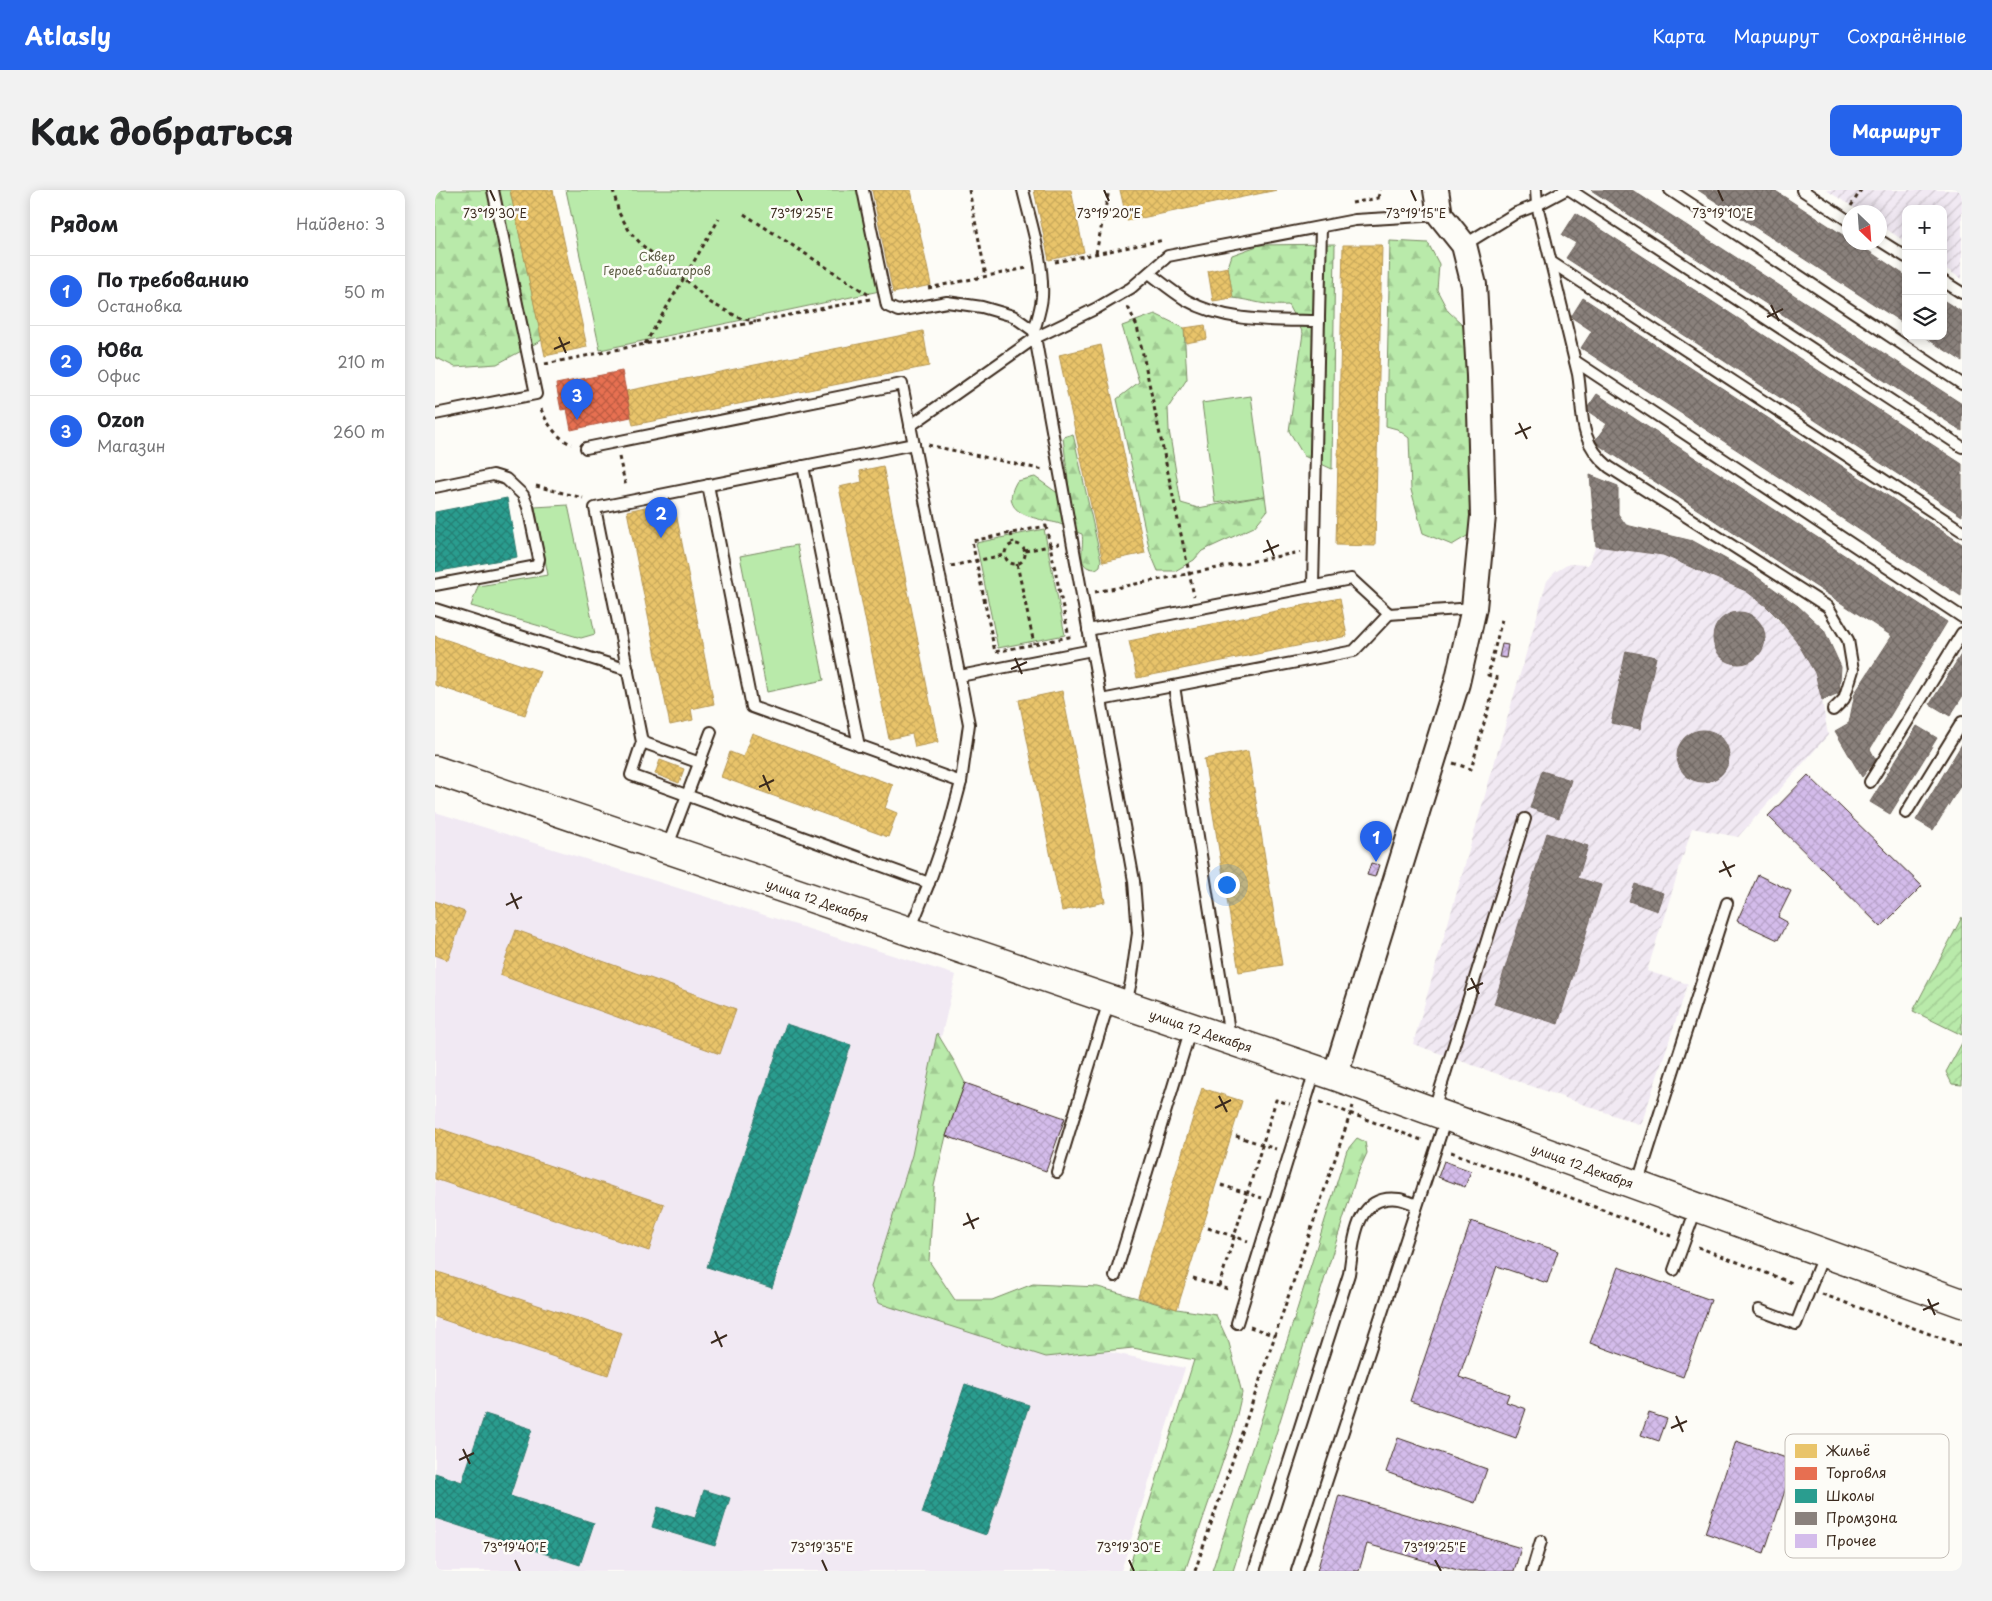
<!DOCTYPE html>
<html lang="ru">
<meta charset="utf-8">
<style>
:root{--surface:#fff;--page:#f2f2f2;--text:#202124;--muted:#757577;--line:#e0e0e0;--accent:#2563eb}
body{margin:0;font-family:"Playpen Sans",sans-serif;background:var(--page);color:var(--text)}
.controls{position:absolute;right:15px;top:15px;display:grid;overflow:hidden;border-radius:10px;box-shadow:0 2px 12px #0003}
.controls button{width:45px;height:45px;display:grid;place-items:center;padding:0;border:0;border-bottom:1px solid var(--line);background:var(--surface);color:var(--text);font:25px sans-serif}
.compass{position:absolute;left:1407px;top:15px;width:45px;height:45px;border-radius:50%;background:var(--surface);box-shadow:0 2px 12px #0003;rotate:155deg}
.you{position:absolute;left:791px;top:694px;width:18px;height:18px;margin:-12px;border:4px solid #fff;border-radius:50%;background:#1a73e8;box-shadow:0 0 0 8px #1a73e833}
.badge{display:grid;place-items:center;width:32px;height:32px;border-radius:50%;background:var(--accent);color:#fff;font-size:16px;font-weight:700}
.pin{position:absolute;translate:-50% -41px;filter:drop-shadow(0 1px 2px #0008)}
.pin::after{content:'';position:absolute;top:26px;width:18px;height:15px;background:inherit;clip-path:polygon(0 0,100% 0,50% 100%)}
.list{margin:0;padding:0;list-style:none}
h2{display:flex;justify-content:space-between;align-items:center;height:65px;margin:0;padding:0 20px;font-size:21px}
h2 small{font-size:16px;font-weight:400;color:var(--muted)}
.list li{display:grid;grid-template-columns:32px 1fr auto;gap:15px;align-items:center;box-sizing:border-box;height:70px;padding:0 20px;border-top:1px solid var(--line)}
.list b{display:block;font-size:19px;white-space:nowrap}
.list p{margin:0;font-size:16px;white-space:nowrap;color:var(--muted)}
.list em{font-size:16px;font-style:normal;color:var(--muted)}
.icon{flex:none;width:28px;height:28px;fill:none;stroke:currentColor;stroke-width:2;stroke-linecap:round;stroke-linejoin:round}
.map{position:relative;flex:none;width:1527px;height:1381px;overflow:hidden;border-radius:10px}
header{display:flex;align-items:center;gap:30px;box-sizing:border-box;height:70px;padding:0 25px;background:var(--accent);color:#fff}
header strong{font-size:24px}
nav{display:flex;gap:28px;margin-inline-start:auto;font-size:18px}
.intro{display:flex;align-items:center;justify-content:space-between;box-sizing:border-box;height:120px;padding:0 30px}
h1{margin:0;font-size:35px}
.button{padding:12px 22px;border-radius:10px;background:var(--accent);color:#fff;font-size:18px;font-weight:700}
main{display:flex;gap:30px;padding:0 30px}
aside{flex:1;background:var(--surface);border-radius:10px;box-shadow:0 2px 12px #0003}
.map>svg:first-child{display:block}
.built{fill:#f1e9f3}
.industrial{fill:url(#industrial-furrows)}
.green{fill:#b9eaaa;stroke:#7a8a64}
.forest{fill:url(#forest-firs);stroke:#7a8a64}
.garden{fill:url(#garden-furrows);stroke:#7a8a64}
.homes{fill:url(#homes-cross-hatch);stroke:#b59653}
.shops{fill:url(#shops-cross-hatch);stroke:#b35a42}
.schools{fill:url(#schools-cross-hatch);stroke:#2f7a6d}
.industry{fill:url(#industry-cross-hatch);stroke:#726760}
.building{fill:url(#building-cross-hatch);stroke:#3b2a1e}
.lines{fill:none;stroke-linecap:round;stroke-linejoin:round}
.service-casing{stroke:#3b2a1e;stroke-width:14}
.tertiary-casing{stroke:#3b2a1e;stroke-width:28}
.secondary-casing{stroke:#3b2a1e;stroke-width:31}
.path{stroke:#3b2a1e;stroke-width:3;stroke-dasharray:4 4;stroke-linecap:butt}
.service{stroke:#fdfcf7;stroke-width:10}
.tertiary{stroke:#fdfcf7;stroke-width:24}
.secondary{stroke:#fdfcf7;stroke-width:28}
.ticks{fill:none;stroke:#3b2a1e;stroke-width:2}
.labels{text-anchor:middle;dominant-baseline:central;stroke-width:5;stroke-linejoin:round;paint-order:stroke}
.park-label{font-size:12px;fill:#5a5a41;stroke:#fdfcf7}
.street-label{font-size:12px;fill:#3b2a1e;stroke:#fdfcf7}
.key{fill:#fdfcf7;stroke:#c3bdb6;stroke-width:1}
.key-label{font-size:14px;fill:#3b2a1e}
.ticks-label{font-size:12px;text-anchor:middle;fill:#3b2a1e;stroke:#fdfcf7;stroke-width:5;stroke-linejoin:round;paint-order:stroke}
</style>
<header>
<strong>Atlasly</strong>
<nav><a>Карта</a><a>Маршрут</a><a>Сохранённые</a></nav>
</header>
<div class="intro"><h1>Как добраться</h1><a class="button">Маршрут</a></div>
<main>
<aside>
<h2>Рядом<small>Найдено: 3</small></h2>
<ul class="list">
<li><span class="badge">1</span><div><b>По требованию</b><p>Остановка</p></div><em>50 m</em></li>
<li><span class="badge">2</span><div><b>Юва</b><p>Офис</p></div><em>210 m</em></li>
<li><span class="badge">3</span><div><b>Ozon</b><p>Магазин</p></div><em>260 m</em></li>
</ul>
</aside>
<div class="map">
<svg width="1527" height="1381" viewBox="0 0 1527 1381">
<defs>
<pattern id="industrial-furrows" width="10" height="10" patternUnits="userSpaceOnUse" patternTransform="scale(1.25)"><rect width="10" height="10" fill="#f1e9f3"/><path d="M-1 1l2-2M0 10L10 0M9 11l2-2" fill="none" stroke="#d0c8d0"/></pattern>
<pattern id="forest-firs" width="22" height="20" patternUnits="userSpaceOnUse" patternTransform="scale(1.25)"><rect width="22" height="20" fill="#b9eaaa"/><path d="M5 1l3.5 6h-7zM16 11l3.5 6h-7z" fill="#a0c992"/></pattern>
<pattern id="garden-furrows" width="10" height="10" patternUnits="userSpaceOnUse" patternTransform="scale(1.25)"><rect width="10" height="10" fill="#b9eaaa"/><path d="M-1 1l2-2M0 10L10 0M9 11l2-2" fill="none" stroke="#a0c992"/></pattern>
<pattern id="homes-cross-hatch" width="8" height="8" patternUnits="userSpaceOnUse" patternTransform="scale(1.25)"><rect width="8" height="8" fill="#e9c46a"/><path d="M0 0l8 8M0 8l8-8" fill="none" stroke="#c9a95b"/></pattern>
<pattern id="shops-cross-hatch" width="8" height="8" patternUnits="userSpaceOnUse" patternTransform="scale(1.25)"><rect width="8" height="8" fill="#e76f51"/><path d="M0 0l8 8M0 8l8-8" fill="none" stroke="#bc5b43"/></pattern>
<pattern id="schools-cross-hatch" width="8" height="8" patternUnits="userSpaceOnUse" patternTransform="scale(1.25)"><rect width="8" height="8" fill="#2a9d8f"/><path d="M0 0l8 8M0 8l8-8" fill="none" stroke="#258074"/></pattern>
<pattern id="industry-cross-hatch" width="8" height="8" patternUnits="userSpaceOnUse" patternTransform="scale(1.25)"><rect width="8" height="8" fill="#8a817c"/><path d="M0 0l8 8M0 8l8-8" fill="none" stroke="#726a65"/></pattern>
<pattern id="building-cross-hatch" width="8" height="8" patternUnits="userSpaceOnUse" patternTransform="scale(1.25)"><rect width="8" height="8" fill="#d4bceb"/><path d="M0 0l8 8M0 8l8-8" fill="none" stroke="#b7a2c9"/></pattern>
</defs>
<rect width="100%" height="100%" fill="#fdfcf7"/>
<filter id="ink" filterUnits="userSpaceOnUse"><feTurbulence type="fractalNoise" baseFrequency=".02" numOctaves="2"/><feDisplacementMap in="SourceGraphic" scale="10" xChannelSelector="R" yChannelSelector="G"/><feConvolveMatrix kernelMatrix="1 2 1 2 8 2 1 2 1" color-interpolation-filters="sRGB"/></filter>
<g filter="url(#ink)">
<path class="built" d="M0,622l521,163 -78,328 307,65 -64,203h-686z"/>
<g class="industrial">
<path d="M1391,0h136v89l-19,-12v-58h-37v33l-26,-17 -1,-13h-18z"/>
<path d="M1161,356l67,9 83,36 20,15 30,34 19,33 7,27 6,35 -90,102 -46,-9 -45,143 41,13 -47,141 -228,-81 134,-463 8,-9 14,-8 19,1z"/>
</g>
<g class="green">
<path d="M131,0h302l21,99 -289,61z"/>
<path d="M816,206l14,100 -50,7 -13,-100z"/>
<path d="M133,315l27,129 -14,4 -110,-32 7,-20 70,-11 -13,-68z"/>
<path d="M609,339l21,106 -67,13 -22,-105z"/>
<path d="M362,355l27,135 -57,12 -27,-136z"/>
</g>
<g class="forest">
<path d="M0,0h75l32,150 -45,24 -42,3 -20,-10z"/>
<path d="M955,51l38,2 11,21 -2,26 11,21 14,13 7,17 3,192 -20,12 -29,-12 -12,-43 -2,-52 -12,-9 -11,-3z"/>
<path d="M900,54l-3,225 -28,-13 -15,-25 14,-98 -15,-28c-20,2 -36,-5 -55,-7l-5,-31 4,-12 28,-10z"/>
<path d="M720,124l29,14 3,51 -19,29 1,22 12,73 17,5 67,-12 2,15 -13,16 -52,24 -8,9 -19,11h-17l-8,-19 -33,-153 22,-17 -17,-56z"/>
<path d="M638,244l28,126 -1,6 -4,3c-22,0 -11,-22 -14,-35 -9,-2 -16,-9 -25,-11 -23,-5 -60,-9 -40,-42l18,-4 21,15 13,-3 -6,-52z"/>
<path d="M502,843l17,28 11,22 -19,53 -12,50 -5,75 26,39h37l41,-16 65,3 79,22 39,6 13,28 13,50 -9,39 -48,139h-57l66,-211 -61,-12 -87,9 -168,-54 -7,-16 41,-132z"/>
<path d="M922,948l8,4 2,11 -10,22 -124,396h-21l77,-236 58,-185z"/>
</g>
<g class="garden">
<path d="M1527,727v118l-49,-24z"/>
<path d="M1527,853v42l-10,-1 -6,-12z"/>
</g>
<g class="homes">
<path d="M75,0h43l34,157 -42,9z"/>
<path d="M437,0h39l20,95 -38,8z"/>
<path d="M599,0h37l13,62 -35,8z"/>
<path d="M685,0h157l-150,31z"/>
<path d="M908,55h39l-7,301 -39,-1z"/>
<path d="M793,77l5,31 -20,3 -5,-30z"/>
<path d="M770,135l2,14 -21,4 -2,-15z"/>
<path d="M488,141l6,35 -296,59 -7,-34z"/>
<path d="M666,155l44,208 -42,9 -44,-207z"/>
<path d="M448,276l55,276 -23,5 -3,-13 -23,5 -50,-252 23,-5 -2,-11z"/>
<path d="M215,316l2,12 24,-5 38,191 -23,5 2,11 -23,5 -43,-214z"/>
<path d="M905,408l7,38 -210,42 -8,-37z"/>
<path d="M0,446l105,35 -15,44 -90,-30z"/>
<path d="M627,501l43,211 -43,9 -43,-211z"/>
<path d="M317,543l141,52 -8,23 12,5 -9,24 -167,-60 9,-25 13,5z"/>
<path d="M813,561l34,214 -43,7 -35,-213z"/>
<path d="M225,570l24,9 -5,14 -24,-9z"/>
<path d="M0,711l30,11 -17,48 -13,-5z"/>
<path d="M81,740l220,79 -16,45 -220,-79z"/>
<path d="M767,898l40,13 -65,208 -39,-12z"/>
<path d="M0,937l229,77 -15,47 -214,-72z"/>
<path d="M0,1081l187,62 -14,42 -173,-58z"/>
</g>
<path class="shops" d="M187,181l9,46 -60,13 -4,-21 -6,1 -5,-26z"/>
<g class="schools">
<path d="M72,308l10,59 -82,15v-60z"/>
<path d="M351,834l65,21 -79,243 -65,-21z"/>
<path d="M530,1194l64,21 -43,130 -64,-22z"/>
<path d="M50,1224l47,15 -22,67 84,27 -14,42 -145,-47v-45l27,9z"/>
<path d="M269,1300l26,8 -15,48 -63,-19 6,-20 37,11z"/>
</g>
<g class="industry">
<path d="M1156,0h41l330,214v27z"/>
<path d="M1263,0h76l75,49v3h6l51,34v49z"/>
<path d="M1141,23l386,251v52l-396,-258 10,-15 -14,-8z"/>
<path d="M1148,108l379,246 -1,52 -380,-248 11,-17 -21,-14z"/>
<path d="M1508,110l19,12v49l-39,-25h20z"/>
<path d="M1162,204l350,228 -77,127 6,11 -14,17 -27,-46 14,-8 6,-30 37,-57 -298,-194 13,-18 -21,-14z"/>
<path d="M1155,285l28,11v28l8,11 67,16 60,33 25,18 -12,14 -20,-15 -83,-36 -67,-9z"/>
<path d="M1343,402l20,14 -19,13 -13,-13z"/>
<path d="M1363,416l26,24 17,37 -2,26 -17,7 -7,-27 -19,-33 -17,-21z"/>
<circle cx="1304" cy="448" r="26"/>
<path d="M1191,461l30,6 -16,72 -29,-6z"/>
<path d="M1527,463v44l-12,19 -20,-12z"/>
<path d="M1482,536l20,12 -47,76 -20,-12z"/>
<circle cx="1268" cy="566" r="26"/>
<path d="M1527,554v39l-29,47 -17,-10z"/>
<path d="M1107,581l29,9 -12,38 -29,-10z"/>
<path d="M1112,643l41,13 -10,32 23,7 -43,139 -64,-20z"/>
<path d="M1200,694l28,9 -6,18 -28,-10z"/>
</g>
<g class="building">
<path d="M1067,454l6,1 -2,13 -7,-1z"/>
<path d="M1373,585l114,111 -41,41 -113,-111z"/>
<path d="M936,673l8,2 -4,12 -8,-2z"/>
<path d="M1323,685l33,16 -13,26 9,5 -9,18 -41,-19z"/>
<path d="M530,893l100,35 -19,53 -100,-35z"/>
<path d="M1009,971l27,10 -6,16 -27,-10z"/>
<path d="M1036,1031l87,30 -11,32 -50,-17 -38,111 50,17 -3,8 20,7 -10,29 -106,-37z"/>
<path d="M1183,1077l93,33 -28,77 -93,-34z"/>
<path d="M1214,1223l18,6 -8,22 -18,-6z"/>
<path d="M963,1248l89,31 -12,34 -89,-31z"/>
<path d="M1301,1251l59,20 -31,92 -59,-20z"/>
<path d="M904,1305l182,53 -7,23h-53l-94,-27 -8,27h-42z"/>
</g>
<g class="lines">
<defs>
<g id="service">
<path d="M428,0l24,116 11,5 49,-9 35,5 31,9 21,15"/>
<path d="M588,0c8,34 21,72 19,107 -1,12 -5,23 -8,34l100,550 4,52 -7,49 -5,21"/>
<path d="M1101,0l1,15 41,169c6,37 -2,66 31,93l219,140 20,33 5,30 -9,29 -11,11"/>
<path d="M1135,0l392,257"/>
<path d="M1235,0l292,194"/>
<path d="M1367,0l47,31"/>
<path d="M1444,50l27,17"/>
<path d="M1029,55l52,-32 21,-8 28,-15"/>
<path d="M1116,72l411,269"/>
<path d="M714,83c12,9 24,19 37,27 40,23 89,20 133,21"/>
<path d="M1508,91l19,12"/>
<path d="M1140,171l387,256"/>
<path d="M0,224l101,-20 -43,-204"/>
<path d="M475,236l125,-88 62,-30 34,-20 37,-32 187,-36 85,-5"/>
<path d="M479,254l-319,64 47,234 -11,33 298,108"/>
<path d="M151,258l316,-64 67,340 -8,58 -11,41 -21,60 -19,47"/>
<path d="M368,276l56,280"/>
<path d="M273,295l44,222 209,75"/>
<path d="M0,297l58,-12 13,4 17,16 5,12 11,52 -2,7 -102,19"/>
<path d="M878,396l8,-359"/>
<path d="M0,419l193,61"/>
<path d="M653,440l263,-51 38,35 85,-6"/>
<path d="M525,486l132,-26"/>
<path d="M739,496l56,351"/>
<path d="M666,510l253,-49 35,-37"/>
<path d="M207,552l58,21"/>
<path d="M1435,592l92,-149"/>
<path d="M1471,623l56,-91"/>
<path d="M232,658l44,-116"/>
<path d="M998,922l92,-293"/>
<path d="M622,982l52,-171"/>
<path d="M1202,995l90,-282"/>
<path d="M1239,1080l22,-61"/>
<path d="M680,1086l76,-248"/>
<path d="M1324,1120l37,14 28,-71"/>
<path d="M802,1133l78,-252"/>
<path d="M819,1381l95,-297c5,-30 5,-81 50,-75 6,1 12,4 18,6"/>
<path d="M862,1381l149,-453"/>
<path d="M1097,1381l9,-30"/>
</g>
<path id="tertiary" d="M900,886l122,-393 17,-75 9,-92 -4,-140 -5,-91 -10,-40 -24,-30 -4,-25"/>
<g id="secondary">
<path id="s1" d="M0,580l900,306 627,227"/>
</g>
</defs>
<use href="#service" class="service-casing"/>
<use href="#tertiary" class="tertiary-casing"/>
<use href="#secondary" class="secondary-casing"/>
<g class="path">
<path d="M178,0l6,23 11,19 13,14 41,32 27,25 31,16 14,2"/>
<path d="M534,0l17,86"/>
<path d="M943,8l2,-8"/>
<path d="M917,13l26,-5 1,5"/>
<path d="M1416,16l10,-16"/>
<path d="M309,24l125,81"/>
<path d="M661,63l13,-63"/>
<path d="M620,72l109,-22"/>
<path d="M493,98l99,-20"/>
<path d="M693,117l9,19 57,270"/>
<path d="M210,154l74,-125"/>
<path d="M110,174l325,-65"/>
<path d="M106,219c5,13 17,31 31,35"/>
<path d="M493,255l116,25"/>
<path d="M184,267l7,30"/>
<path d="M101,296l47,12"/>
<path d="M611,336l23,111 -74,15 -23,-111z"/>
<path d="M576,343l2,10"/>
<circle cx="580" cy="364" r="10"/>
<path d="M590,361l34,-7"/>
<path d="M582,374l17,80"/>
<path d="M516,376l53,-11"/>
<path d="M660,402l205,-40"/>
<path d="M1018,573l18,6 26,-91 -9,-3 14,-56"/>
<path d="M885,912l104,39"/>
<path d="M801,946l40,13"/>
<path d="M1016,962l220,84"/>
<path d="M786,995l41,13"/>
<path d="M773,1038l40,13"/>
<path d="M1263,1057l97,37"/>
<path d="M758,1088l38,12"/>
<path d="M784,1096l57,-186 14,4"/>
<path d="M1387,1104l140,52"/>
<path d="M815,1137l26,9"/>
<path d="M760,1381l158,-465"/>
</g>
<use href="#service" class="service"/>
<use href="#tertiary" class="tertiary"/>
<use href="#secondary" class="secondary"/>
</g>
</g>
<path class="ticks" d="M55,0l5,11M362,0l5,11M669,0l5,11M976,0l5,11M1283,0l5,11M1336,115l8,16M1332,127l16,-8M124,147l7,16M119,159l16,-7M1084,233l8,16M1080,244l16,-7M832,350l7,16M828,362l16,-7M580,468l7,16M576,479l16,-7M328,585l7,16M324,597l15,-7M1288,671l8,16M1284,682l16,-7M76,703l7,16M71,715l16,-8M1036,788l8,16M1032,800l16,-7M784,906l8,16M780,918l16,-8M532,1023l7,16M528,1035l16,-7M1493,1109l7,16M1488,1120l16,-7M280,1141l7,16M276,1153l16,-8M1241,1226l7,16M1236,1238l16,-7M28,1259l7,15M24,1270l15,-7M80,1370l5,11M387,1370l5,11M694,1370l5,11M1000,1370l6,11"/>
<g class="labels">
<g class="park-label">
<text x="222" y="66">Сквер<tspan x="222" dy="14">Героев-авиаторов</tspan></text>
</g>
<g class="street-label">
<text stroke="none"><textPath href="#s1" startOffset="404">улица 12 Декабря</textPath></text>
<text stroke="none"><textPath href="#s1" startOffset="809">улица 12 Декабря</textPath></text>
<text stroke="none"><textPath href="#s1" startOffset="1214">улица 12 Декабря</textPath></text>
</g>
</g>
<rect x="1350" y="1244" width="164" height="124" rx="8" class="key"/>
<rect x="1360" y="1254" width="22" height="14" fill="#e9c46a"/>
<rect x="1360" y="1277" width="22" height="13" fill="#e76f51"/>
<rect x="1360" y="1299" width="22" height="14" fill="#2a9d8f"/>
<rect x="1360" y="1322" width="22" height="13" fill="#8a817c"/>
<rect x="1360" y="1344" width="22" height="14" fill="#d4bceb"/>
<g class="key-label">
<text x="1391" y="1266">Жильё</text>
<text x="1391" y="1288">Торговля</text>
<text x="1391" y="1311">Школы</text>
<text x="1391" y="1333">Промзона</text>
<text x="1391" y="1356">Прочее</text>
</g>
<g class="ticks-label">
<text x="60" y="28">73°19'30"E</text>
<text x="367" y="28">73°19'25"E</text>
<text x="674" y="28">73°19'20"E</text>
<text x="981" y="28">73°19'15"E</text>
<text x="1288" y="28">73°19'10"E</text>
<text x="80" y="1362">73°19'40"E</text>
<text x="387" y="1362">73°19'35"E</text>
<text x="694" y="1362">73°19'30"E</text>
<text x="1000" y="1362">73°19'25"E</text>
</g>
</svg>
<div class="controls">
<button>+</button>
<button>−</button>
<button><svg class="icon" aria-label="layers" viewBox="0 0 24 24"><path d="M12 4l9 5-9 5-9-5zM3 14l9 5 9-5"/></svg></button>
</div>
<svg class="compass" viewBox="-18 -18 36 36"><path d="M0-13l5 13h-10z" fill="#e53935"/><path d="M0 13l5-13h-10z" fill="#757577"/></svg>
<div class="you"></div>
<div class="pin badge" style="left:941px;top:672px">1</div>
<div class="pin badge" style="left:226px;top:348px">2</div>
<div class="pin badge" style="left:142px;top:230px">3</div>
</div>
</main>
